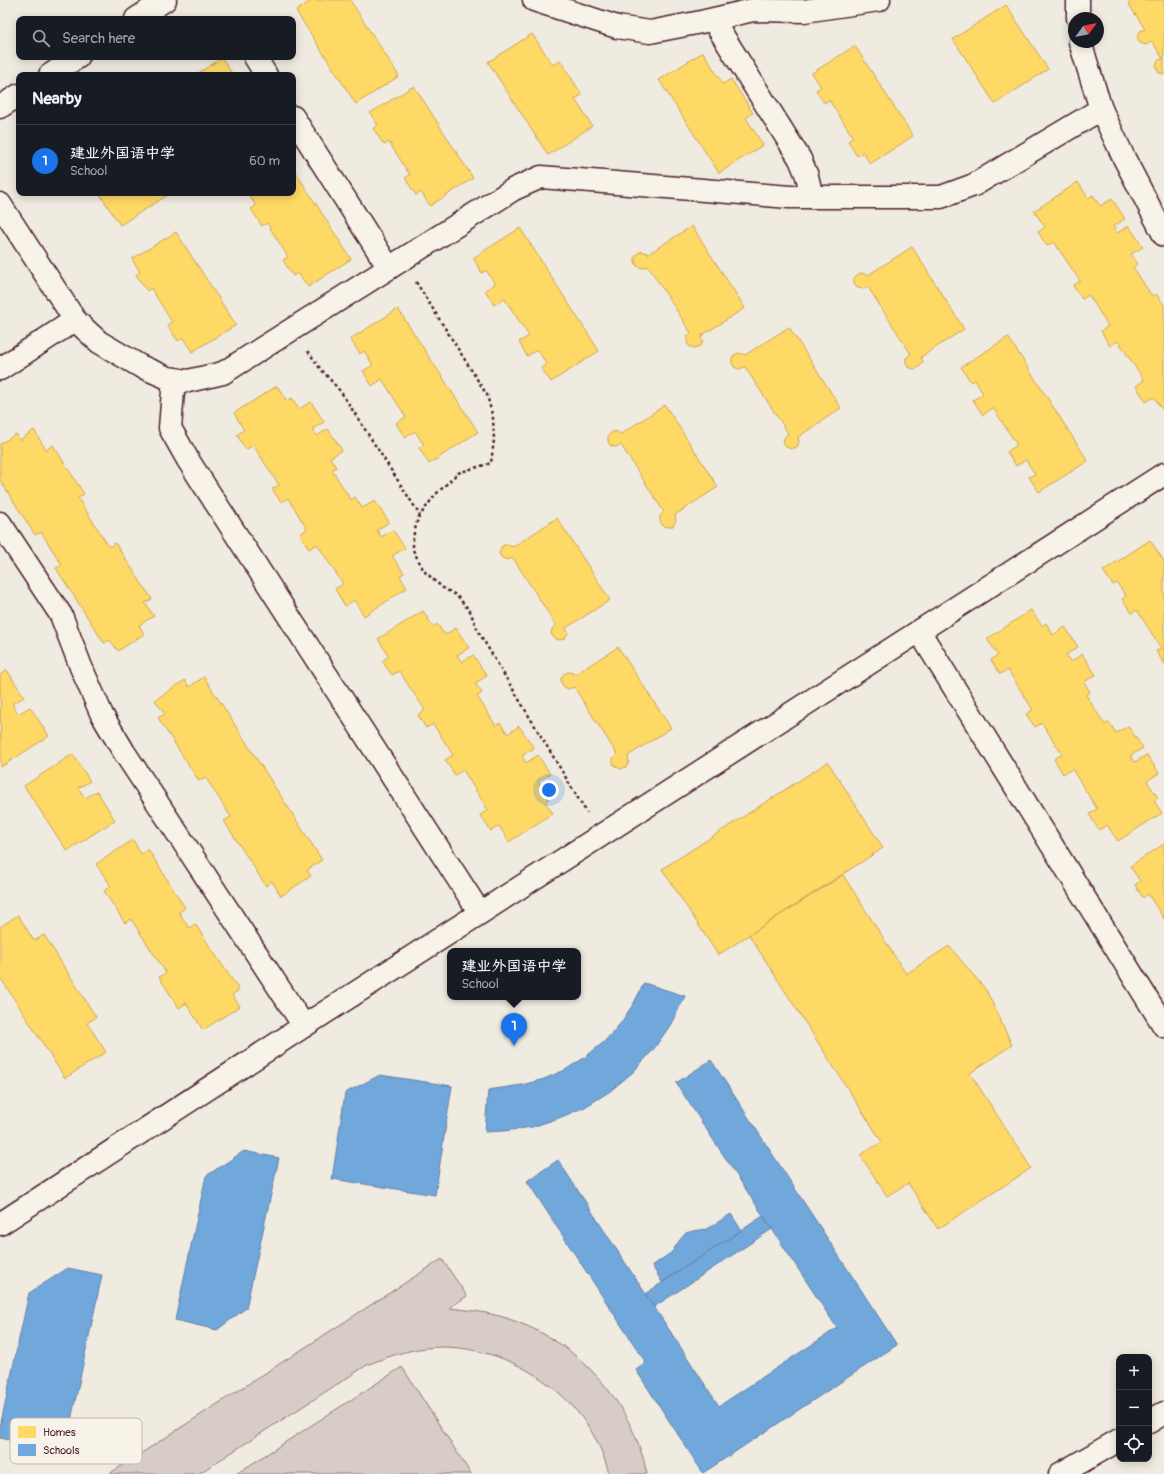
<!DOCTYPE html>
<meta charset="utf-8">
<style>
:root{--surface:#171b24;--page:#242831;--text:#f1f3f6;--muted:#9ea1a6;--line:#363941;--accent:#1a73e8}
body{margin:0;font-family:Pangolin,"LXGW WenKai TC",sans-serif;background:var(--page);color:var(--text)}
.controls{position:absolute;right:12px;bottom:12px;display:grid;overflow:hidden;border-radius:8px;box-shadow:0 2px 10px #0003}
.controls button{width:36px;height:36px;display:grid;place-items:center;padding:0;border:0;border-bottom:1px solid var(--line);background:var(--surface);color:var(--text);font:20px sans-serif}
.compass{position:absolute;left:1068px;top:12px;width:36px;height:36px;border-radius:50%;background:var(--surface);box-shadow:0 2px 10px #0003;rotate:57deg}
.you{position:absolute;left:549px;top:790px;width:14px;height:14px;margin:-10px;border:3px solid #fff;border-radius:50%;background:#1a73e8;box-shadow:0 0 0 6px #1a73e833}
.badge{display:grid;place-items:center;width:26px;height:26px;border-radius:50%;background:var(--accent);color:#fff;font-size:13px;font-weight:700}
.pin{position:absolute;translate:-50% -33px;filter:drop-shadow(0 1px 2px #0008)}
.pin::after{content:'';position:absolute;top:21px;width:14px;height:12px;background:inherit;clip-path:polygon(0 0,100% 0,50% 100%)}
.popup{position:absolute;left:447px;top:948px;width:134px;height:52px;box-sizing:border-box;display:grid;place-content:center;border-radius:8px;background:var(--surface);filter:drop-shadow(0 1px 3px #0005);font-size:13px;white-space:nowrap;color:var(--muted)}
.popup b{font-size:15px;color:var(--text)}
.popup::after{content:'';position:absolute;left:50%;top:100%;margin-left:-8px;border:8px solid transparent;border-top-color:var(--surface)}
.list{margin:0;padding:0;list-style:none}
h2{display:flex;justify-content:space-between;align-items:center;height:52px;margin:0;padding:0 16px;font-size:17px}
h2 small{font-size:13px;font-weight:400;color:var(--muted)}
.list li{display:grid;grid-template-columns:26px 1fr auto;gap:12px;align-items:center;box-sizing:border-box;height:72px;padding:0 16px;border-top:1px solid var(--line)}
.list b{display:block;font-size:15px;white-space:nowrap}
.list p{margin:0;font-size:13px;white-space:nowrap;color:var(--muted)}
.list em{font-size:13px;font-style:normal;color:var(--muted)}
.icon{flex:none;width:22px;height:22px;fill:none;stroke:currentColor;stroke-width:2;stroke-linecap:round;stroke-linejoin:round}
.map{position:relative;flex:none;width:1164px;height:1474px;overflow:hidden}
.search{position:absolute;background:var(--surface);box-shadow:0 2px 10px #0003;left:16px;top:16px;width:280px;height:44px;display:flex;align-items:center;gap:10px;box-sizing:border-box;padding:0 14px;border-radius:8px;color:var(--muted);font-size:15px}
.panel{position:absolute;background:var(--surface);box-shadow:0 2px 10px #0003;left:16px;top:72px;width:280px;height:124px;border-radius:8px}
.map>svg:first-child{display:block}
.green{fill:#d8cdc6;stroke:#917678}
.homes{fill:#ffd966;stroke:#c9a154}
.schools{fill:#6fa8dc;stroke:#647fa7}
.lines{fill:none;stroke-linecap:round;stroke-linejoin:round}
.minor-casing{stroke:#4a1f2b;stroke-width:25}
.path{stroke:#4a1f2b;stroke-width:2.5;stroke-dasharray:3 3;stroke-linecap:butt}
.minor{stroke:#f7f3e8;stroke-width:22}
.key{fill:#f7f3e8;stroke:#c3b3af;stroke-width:1}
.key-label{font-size:11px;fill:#4a1f2b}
</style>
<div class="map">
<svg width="1164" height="1474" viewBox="0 0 1164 1474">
<rect width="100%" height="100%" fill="#f0ebe0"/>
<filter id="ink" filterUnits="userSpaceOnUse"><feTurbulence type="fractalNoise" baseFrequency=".025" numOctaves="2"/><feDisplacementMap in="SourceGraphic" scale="8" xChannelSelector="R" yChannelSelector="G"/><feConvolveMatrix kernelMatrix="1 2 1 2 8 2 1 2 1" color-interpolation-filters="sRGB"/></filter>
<g filter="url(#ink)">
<g class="green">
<path d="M442,1259l25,37 -18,12c19,2 38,4 57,10 71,22 126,83 141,156h-38c-18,-74 -92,-126 -166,-127 -27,0 -52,8 -76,18l-169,109h-89z"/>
<path d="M402,1367l69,107h-235z"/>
</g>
<g class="homes">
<path d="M312,0h38l49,76 -43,28 -60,-93z"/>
<path d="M1133,0h31v74l-5,-1 -3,-7 2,-6 5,-1 -11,-18 -6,4 -6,-2 -3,-6 3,-6 5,-2 -17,-26z"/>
<path d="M1006,5l42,64 -53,35 -42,-65z"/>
<path d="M532,34l21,31 7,-5 22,35 -7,4 17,27 -44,29 -60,-93z"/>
<path d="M855,46l58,90 -43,28 -7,-12 -6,4 -9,-15 5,-4 -24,-37 -5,3 -8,-13 5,-3 -9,-14z"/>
<path d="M703,52l20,32 8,-5 22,34 -7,5 17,27 -44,28 -60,-93z"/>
<path d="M222,58l11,17h-38z"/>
<path d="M414,86l59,92 -43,28 -9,-14 -5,3 -11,-17 5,-3 -21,-33 -5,3 -11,-17 5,-3 -8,-12z"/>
<path d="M293,168l58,91 -43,28 -10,-14 -5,3 -10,-16 5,-3 -21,-34 -5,3 -11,-17 5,-3 -8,-12 2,-1h43z"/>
<path d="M1078,182l10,16 5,-3 7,11 12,-7 13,20 -12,7 4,7 12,-7 14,21 -12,7 6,10 -4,3 19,29 4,-2 8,11v107l-10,-15 -8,5 -10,-16 8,-6 -26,-39 -8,5 -9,-15 7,-5 -19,-31 -7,4 -9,-13 7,-5 -26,-39 -7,4 -9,-14 7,-5 -11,-16z"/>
<path d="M99,193h72l-51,32z"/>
<path d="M692,226l53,82 -44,28 2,5 -3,5 -6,2 -5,-2 -2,-4v-5l4,-4 -43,-67 -6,2 -5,-2 -2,-4v-5l3,-4 4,-2 5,2 1,1z"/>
<path d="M520,228l79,123 -48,31 -10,-14 6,-4 -10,-14 -10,6 -8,-14 10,-6 -25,-38 -10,7 -9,-15 10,-6 -9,-14 -4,3 -9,-15z"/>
<path d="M176,232l60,93 -44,27 -9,-14 -5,3 -11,-16 5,-3 -21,-34 -4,3 -11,-16 4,-3 -8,-13z"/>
<path d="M912,247l52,82 -43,28 2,5 -4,5 -5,2 -6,-2 -2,-4v-5l5,-4 -43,-67 -6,2 -6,-2 -2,-4v-5l3,-3 4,-2 7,2z"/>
<path d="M398,309l80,123 -49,32 -10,-16 5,-3 -9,-14 -10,7 -9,-15 10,-6 -24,-38 -10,7 -9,-15 10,-6 -9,-14 -4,3 -10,-15z"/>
<path d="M789,327l52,81 -43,29 1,5 -2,5 -6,2 -5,-2 -3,-4 1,-5 4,-5 -43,-66 -6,2 -5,-2 -2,-4v-5l2,-3 5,-2 6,2z"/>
<path d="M1008,337l80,124 -49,31 -10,-15 6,-3 -9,-14 -10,6 -9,-14 10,-7 -24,-37 -10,7 -10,-15 10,-6 -8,-14 -4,2 -10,-15z"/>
<path d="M277,386l10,15 5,-3 7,11 12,-7 13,20 -12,7 5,7 11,-7 14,21 -12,8 6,9 -4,3 19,30 4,-3 7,11 13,-7 14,21 -12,8 4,7 12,-7 12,18 -13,8 12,17 -4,3 7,12 -43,28 -10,-16 -9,6 -10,-17 8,-5 -26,-40 -8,5 -9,-15 7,-5 -19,-31 -7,4 -9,-13 7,-4 -26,-40 -7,5 -9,-15 7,-5 -10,-17z"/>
<path d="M665,405l53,82 -43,28 1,5 -3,6 -6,1 -5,-2 -2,-4v-5l4,-4 -43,-67 -6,2 -5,-2 -2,-4v-5l3,-3 4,-2 6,3z"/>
<path d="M34,430l12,20 7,-5 31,49 -6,4 31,49 6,-4 37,56 -7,4 9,13 -15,9 5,9 -26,17 -8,-11 -6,3 -48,-75 6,-3 -21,-33 -6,3 -35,-55v-36l16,-10 4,6z"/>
<path d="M557,518l53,82 -44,28 2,5 -3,5 -6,2 -5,-2 -3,-4 1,-5 4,-4 -43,-67 -6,2 -5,-2 -3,-4 1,-4 2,-4 5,-2 6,3z"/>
<path d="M1150,540l14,21v103l-8,-13 5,-3 -24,-38 -5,3 -10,-14 4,-3 -9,-13 -4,2 -10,-14z"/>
<path d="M1031,610l11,16 4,-3 7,12 12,-8 13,20 -12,8 5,7 11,-8 14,21 -12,7 6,10 -4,3 19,30 4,-3 7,11 12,-7 15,22 -13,8 5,6 12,-7 12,18 -12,8 11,17 -4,3 8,12 -44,28 -11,-16 -8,5 -10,-16 8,-5 -25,-40 -9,5 -9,-15 8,-5 -20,-31 -7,4 -9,-13 7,-4 -25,-40 -8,4 -9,-14 7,-5 -11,-16z"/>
<path d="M423,611l10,16 4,-3 8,11 11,-7 13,20 -12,7 5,7 11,-7 14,21 -12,7 7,10 -5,3 19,30 4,-3 8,11 11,-8 15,22 -12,8 4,7 12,-8 12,19 -12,7 11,18 -4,3 8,11 -44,29 -10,-16 -8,5 -11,-16 8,-5 -25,-40 -8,5 -10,-15 8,-5 -20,-31 -7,4 -8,-13 7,-5 -26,-39 -7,4 -10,-14 7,-5 -11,-17z"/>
<path d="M618,647l53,81 -43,28 1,6 -3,5 -5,2 -6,-3 -2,-3v-5l4,-4 -43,-67 -6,2 -5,-3 -2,-4v-4l3,-4 4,-2 5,1 1,2z"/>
<path d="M7,670l17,27 -12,7 6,10 12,-7 19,29 -48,31 -1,-92z"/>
<path d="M204,677l118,183 -15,10 4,6 -30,20 -9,-15 -6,5 -42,-65 7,-4 -25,-39 -7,3 -41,-63 7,-4 -10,-14 30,-20 4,7z"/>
<path d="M73,754l17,27 -12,7 7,10 12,-7 18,29 -48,31 -43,-65z"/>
<path d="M828,762l55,86 -165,107 -56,-86z"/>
<path d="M133,840l8,14 7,-5 37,59 -6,4 10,16 6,-4 44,66 -7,5 8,11 -37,24 -17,-27 -7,5 -20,-31 7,-4 -35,-54 -6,4 -21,-32 7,-5 -15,-22z"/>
<path d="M1164,844v75l-16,-25 -5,4 -8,-13 5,-4 -10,-15z"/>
<path d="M843,875l63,99 43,-28 37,44 26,55 -42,28 61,95 -93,61 -30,-46 -21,13 -27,-41 22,-13 -133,-207z"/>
<path d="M18,915l16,26 10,-6 52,82 -9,6 19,29 -41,26 -65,-101v-50z"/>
</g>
<g class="schools">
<path d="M644,983l41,13 -14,28 -18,26 -21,23 -23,19 -24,15 -26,11 -27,9 -28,4 -19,1 3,-42 34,-5 22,-6 21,-9 19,-12 20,-16 16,-18 14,-21z"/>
<path d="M711,1060l186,285 -194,128 -67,-103 10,-7 -119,-182 31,-21 161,246 118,-78 -161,-245z"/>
<path d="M380,1075l72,11 -17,109 -103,-16 13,-86z"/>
<path d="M244,1151l35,7 -33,150 -29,22 -42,-10 31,-144z"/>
<path d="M731,1214l11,17 -80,51 -10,-16 20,-14 7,-11 7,-8 7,-2 14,-2z"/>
<path d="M763,1216l9,13 -118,78 -9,-13z"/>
<path d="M68,1268l34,7 -32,150 -29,21 -41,-8v-11l29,-134z"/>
</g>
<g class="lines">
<defs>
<g id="minor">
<path d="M534,0l83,27 33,5 51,-10 52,-12 51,1 75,-11"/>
<path d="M1078,18v-18"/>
<path d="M136,19l29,-19"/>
<path d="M713,20l87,139 7,17 5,21"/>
<path d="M1080,42l21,67 23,49 40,77"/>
<path d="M255,57l11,18"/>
<path d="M50,75l28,-18"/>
<path d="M0,107l19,-12"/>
<path d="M293,117l96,151"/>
<path d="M0,204l75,116 24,22 41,24 28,12 20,3 35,-8 291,-184 27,-12 249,20h151l33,-12 127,-76"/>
<path d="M0,369l75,-49"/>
<path d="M174,379l-4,49 18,32 292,453"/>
<path d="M0,523l61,92 20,52 21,48 22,37 180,274"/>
<path d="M919,631l245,395"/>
<path d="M0,1224l304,-198 860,-552"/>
<path d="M1149,1422l15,-9"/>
<path d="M1060,1474l59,-34"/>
</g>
</defs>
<use href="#minor" class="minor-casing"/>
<g class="path">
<path d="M416,282l71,113 6,23 1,22 -3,23 -33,10 -23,22 -17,23 -5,19v13l11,21 19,17 13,7 14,16 8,20 109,182"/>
<path d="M308,351l11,16 22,25 79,123"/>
</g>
<use href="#minor" class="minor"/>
</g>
</g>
<rect x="10" y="1418" width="132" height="46" rx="6" class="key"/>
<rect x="18" y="1426" width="18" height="12" fill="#ffd966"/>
<rect x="18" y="1444" width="18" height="12" fill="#6fa8dc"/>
<g class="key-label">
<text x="43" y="1436">Homes</text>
<text x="43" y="1454">Schools</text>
</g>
</svg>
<div class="controls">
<button>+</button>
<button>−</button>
<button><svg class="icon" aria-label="locate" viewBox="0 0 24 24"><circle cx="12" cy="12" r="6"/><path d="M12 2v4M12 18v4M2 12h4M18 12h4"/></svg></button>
</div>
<svg class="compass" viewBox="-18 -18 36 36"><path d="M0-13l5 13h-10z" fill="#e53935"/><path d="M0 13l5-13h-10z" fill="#9ea1a6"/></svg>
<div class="you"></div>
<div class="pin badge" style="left:514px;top:1046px">1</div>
<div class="popup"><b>建业外国语中学</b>School</div>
<div class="search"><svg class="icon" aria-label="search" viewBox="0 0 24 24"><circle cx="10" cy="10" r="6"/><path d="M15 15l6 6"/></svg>Search here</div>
<section class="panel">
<h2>Nearby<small></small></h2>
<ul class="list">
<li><span class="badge">1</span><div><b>建业外国语中学</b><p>School</p></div><em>60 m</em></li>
</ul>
</section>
</div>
